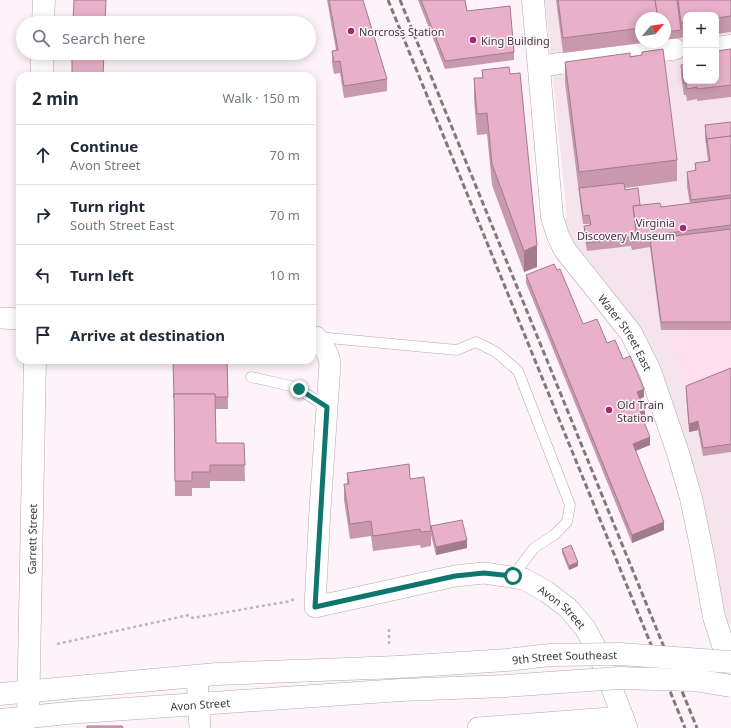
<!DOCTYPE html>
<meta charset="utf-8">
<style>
:root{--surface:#fff;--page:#f6f6f7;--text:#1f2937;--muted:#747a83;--line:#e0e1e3}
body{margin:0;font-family:"Noto Sans",sans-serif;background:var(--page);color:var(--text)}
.controls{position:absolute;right:12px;top:12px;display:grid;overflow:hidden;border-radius:8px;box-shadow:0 2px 10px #0003}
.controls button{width:36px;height:36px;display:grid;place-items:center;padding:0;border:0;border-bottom:1px solid var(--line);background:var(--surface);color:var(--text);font:20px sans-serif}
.compass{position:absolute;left:635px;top:12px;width:36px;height:36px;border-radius:50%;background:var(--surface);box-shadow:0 2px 10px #0003;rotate:61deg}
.stop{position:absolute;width:12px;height:12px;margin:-9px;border:3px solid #0f766e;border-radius:50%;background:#fff}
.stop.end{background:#0f766e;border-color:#fff;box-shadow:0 1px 4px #0008}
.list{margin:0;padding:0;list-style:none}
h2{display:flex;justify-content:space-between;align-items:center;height:52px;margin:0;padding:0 16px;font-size:17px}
h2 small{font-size:13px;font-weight:400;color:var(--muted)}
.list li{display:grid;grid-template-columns:26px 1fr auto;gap:12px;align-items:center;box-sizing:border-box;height:60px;padding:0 16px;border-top:1px solid var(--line)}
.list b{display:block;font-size:15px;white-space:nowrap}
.list p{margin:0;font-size:13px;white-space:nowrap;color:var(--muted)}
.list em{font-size:13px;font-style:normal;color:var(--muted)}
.icon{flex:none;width:22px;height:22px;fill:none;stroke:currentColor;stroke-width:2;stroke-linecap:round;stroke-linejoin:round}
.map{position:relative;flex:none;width:731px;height:728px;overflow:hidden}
.search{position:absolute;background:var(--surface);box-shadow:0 2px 10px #0003;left:16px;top:16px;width:300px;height:44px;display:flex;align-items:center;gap:10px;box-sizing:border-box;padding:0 14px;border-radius:22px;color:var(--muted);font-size:15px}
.panel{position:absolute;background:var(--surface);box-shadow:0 2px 10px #0003;left:16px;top:72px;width:300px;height:292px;border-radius:12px}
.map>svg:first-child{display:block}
.built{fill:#f6e4ec;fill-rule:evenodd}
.green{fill:#fedeeb}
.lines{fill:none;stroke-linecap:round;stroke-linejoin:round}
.service-casing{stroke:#b2a9ad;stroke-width:11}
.pedestrian-casing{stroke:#b2a9ad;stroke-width:17}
.minor-casing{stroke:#b2a9ad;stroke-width:22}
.tertiary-casing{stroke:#b2a9ad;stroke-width:23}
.primary-casing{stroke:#b2a9ad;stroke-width:23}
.path{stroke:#beb6ba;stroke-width:2.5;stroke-dasharray:3 3;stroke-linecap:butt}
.service{stroke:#fff;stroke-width:10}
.pedestrian{stroke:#fff;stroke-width:16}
.minor{stroke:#fff;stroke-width:21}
.tertiary{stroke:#fff;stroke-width:22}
.primary{stroke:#fff;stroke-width:22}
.rail{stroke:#7f797c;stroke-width:3;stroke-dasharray:6 3;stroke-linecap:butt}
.primary-bridge-casing{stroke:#b2a9ad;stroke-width:23;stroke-linecap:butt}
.primary-bridge{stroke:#fff;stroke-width:22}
.wall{fill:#c898ad}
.shaded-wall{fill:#a27c8d}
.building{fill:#e8b1c9;stroke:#a27c8d}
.route{stroke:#0f766e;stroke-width:5}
.poi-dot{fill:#a92672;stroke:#fdf3f8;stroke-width:1.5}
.labels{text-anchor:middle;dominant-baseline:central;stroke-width:3;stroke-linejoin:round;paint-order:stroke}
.poi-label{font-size:11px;fill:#3e3a3c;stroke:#fdf3f8;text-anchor:start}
.street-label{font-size:11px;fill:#3e3a3c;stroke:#fdf3f8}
</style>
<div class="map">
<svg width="731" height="728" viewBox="0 0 731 728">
<rect width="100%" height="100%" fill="#fdf3f8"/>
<path class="built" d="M545,0h186v624l-17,-7 -64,-246 -92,-135 9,-20zM686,15h30v66h-30zM641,18h24v24h-24z"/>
<path class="green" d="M675,330h56v47l-42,12 -24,-53z"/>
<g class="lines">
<defs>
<g id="service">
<path d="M318,337l139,13 19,-8 20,10 22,19 52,134 -3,17 -13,13 -20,13 -21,28"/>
<path d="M251,377l44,10 32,20"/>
</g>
<path id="pedestrian" d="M716,45l15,-2"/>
<g id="minor">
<path d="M540,66l135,-17"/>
<path d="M0,318l20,1"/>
<path id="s1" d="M312,337h4c7,9 13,16 14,27l-10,145 -5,98 140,-31 29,-3 40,6 23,13 21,16 17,20 13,24 29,76"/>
<path d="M197,676l3,52"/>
<path d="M478,728l145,-11"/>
</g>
<g id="tertiary">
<path id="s2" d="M533,0l19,217 6,19 7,14 66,83 19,38 28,82 13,45 11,53 12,66 17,53"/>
<path d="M43,23l1,-23"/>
<path d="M42,76v-23"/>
<path id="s3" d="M28,718l7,-358"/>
</g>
<g id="primary">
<path d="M0,694l217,-20 181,-7"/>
<path id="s4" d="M0,720l67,-7 334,-23"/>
</g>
</defs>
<use href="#service" class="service-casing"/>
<use href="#pedestrian" class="pedestrian-casing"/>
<use href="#minor" class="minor-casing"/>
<use href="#tertiary" class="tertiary-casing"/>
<use href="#primary" class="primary-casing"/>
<g class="path">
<path d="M389,629v18"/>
<path d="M57,644l132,-29 4,3 98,-17 4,-3"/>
</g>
<use href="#service" class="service"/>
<use href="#pedestrian" class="pedestrian"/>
<use href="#minor" class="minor"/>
<use href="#tertiary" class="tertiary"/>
<use href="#primary" class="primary"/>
<g class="rail">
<path d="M388,0l297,728"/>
<path d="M400,0l297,728"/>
</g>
<defs>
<g id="primary-bridge">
<path id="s5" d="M398,667l109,-7 43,-5 70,-1 111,8"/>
<path d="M401,690l104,-4 114,-8 75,2 37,6"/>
</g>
</defs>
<use href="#primary-bridge" class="primary-bridge-casing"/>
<use href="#primary-bridge" class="primary-bridge"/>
</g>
<g class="wall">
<path d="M327,0h36l24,79v12l-43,7 -4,-25 -6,1 -2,-11v-12l4,-1z"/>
<path d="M418,0h47l2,11 47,41v8l-69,9z"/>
<path d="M556,0h175v32l-15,2v-19h-30v22l-21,3v-22h-24v24h10l-88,11z"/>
<path d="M731,49v48l-34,4v-2l-10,2 -1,-6h-2l-3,-18v-12l5,16z"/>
<path d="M642,52l35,108v21l-52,7v2l15,15 21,2 29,-3 -3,-17v-15l8,-1v-8l13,-2 -3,-24v-12l26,-3v208h-70l-11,-83 -18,3 -1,-4 -44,5 -3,-17v-8l6,-1 -1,-1h-6l-18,-141v-21l77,-7z"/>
<path d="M72,53h37v5h-5z"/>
<path d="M482,70l55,197 -13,5 -32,-87 -5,-51 -10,1 -3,-35v-22h8z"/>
<path d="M526,275l57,49 24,19 16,16 21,38 -4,2 5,20h-2l7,26 -15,6 29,79 -32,13 -106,-260z"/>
<path d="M227,360l1,49h-13l1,34h28l1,38h-35v7h-18v8h-17l-1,-86z"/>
<path d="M731,368v84l-28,4 -5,-26 -9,2 -3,-38v-8z"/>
<path d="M347,473l63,6 21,52v15l-10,2 -1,-3 -47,6 -2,-15 -21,3 -6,-39v-16h3z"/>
<path d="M431,526l36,22 -31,7 -5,-20z"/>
<path d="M562,549l16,17 -9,4 -7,-17z"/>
</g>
<g class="shaded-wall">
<path d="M537,245v22l-13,5v-21z"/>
<path d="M644,389v8l-7,3v-8z"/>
<path d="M645,411v8l-5,1v-8z"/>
<path d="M698,421v9l-9,2v-8z"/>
<path d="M650,437v8l-17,7v-8z"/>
<path d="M664,522v8l-32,13v-8z"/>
<path d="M467,540v8l-31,7v-8z"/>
<path d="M578,562v4l-9,4v-4z"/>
</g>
<g class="building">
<path d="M74,0h32l-1,23h-32z"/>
<path d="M329,0h34l24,79 -43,7 -4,-25 -6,1 -2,-11 6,-1z"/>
<path d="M421,0h44l2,11 43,-5 4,46 -69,9z"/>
<path d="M558,0h97l3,18h-17v10l-78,10z"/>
<path d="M655,0h22l4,30 -16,2v-14h-7z"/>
<path d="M678,0h53v16l-15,2v-3h-30v7l-5,1z"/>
<path d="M663,49l14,111 -98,12 -14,-110 65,-9v4l12,-2v-3z"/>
<path d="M731,49v36l-34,4v-2l-10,2 -1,-6h-2l-3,-18 5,-1v17h30v-30z"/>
<path d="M72,53h32l-1,23h-31z"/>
<path d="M509,67l1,7 10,-1 17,172 -13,6 -32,-87 -5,-51 -10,1 -3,-36h9l-1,-8z"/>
<path d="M731,122v14l-24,3v4l-2,-18z"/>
<path d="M731,136v59l-40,5 -4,-28 9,-2 -1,-7 15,-2 -3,-22z"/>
<path d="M624,183l1,7 13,-2 2,17 -7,1 4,35 -5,1 -1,-5 -44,6 -3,-17 7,-1 -2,-10 -6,1 -4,-28z"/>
<path d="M731,198v27l-94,12 -4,-31 27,-3 1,4z"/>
<path d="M731,229v93h-70l-11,-83z"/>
<path d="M554,264l3,6 3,-1 23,55 14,-5 10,24 8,-3 8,19 7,-3 14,33 -7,3 8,19 -5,1 10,25 -17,7 31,78 -32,13 -106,-260z"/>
<path d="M173,360h54l1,37h-13v-3h-41v4z"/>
<path d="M731,368v76l-28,4 -5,-27 -9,3 -3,-38z"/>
<path d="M174,394h41l1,49h28l1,22h-35v7h-18v9h-17z"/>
<path d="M409,464l1,15 14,-2 7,54 -10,1 -1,-3 -47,7 -2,-15 -21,3 -6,-40h5l-2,-11z"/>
<path d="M462,520l5,20 -31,7 -5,-21z"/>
<path d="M571,545l7,17 -9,4 -7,-17z"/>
<path d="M87,726h35l1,2h-36z"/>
</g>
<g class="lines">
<path class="route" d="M299,389l28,18 -12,200 140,-31 29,-3 29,3"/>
</g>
<g class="poi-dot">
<circle cx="351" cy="31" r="4"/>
<circle cx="473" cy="40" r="4"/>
<circle cx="683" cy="228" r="4"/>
<circle cx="609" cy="410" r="4"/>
</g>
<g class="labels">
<g class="poi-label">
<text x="359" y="31">Norcross Station</text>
<text x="481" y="40">King Building</text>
<text x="675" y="222" text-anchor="end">Virginia<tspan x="675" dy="13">Discovery Museum</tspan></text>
<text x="617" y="404">Old Train<tspan x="617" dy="13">Station</tspan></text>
</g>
<g class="street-label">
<text stroke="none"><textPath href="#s2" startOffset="356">Water Street East</textPath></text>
<text stroke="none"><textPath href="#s3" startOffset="179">Garrett Street</textPath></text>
<text stroke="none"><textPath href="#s1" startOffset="539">Avon Street</textPath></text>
<text stroke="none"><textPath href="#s5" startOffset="167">9th Street Southeast</textPath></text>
<text stroke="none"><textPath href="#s4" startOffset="201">Avon Street</textPath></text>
</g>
</g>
</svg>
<div class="controls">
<button>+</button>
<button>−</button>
</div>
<svg class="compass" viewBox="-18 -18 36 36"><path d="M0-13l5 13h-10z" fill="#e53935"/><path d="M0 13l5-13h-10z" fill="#747a83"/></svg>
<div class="stop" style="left:513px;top:576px"></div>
<div class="stop end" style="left:299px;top:389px"></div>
<div class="search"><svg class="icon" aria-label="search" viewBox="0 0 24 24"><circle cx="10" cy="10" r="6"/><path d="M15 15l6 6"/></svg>Search here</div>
<section class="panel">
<h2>2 min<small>Walk · 150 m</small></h2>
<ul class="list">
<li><svg class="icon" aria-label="ahead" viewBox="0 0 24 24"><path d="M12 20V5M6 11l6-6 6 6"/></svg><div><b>Continue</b><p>Avon Street</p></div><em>70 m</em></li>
<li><svg class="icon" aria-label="right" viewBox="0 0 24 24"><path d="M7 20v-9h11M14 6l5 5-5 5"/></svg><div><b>Turn right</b><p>South Street East</p></div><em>70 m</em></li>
<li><svg class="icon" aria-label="left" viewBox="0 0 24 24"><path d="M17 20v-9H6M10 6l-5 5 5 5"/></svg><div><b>Turn left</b></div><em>10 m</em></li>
<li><svg class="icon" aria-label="arrive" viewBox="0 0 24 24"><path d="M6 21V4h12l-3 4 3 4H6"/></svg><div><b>Arrive at destination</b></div></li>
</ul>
</section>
</div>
